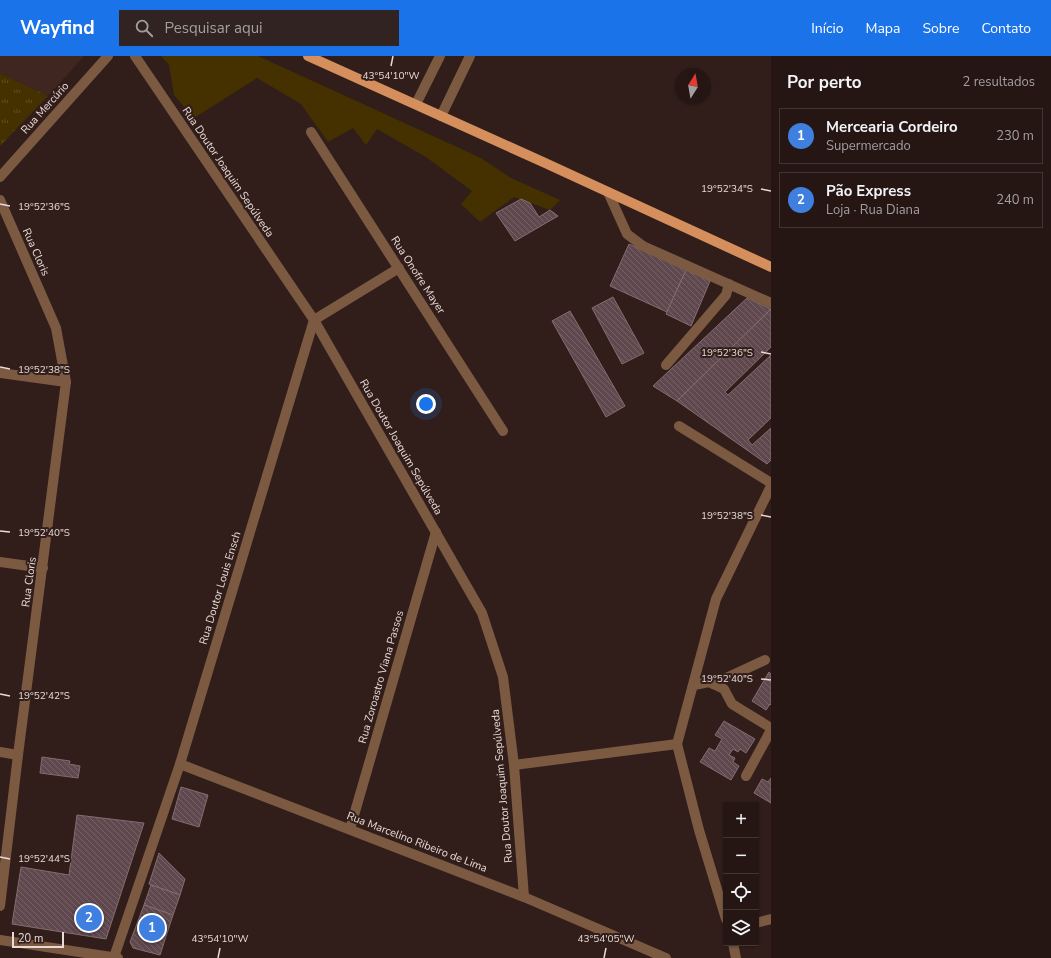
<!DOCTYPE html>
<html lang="pt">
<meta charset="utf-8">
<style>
:root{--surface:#251614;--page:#312322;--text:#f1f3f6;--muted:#a39fa0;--line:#423534;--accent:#1a73e8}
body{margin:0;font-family:"Nunito Sans",sans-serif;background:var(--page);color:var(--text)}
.controls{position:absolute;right:12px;bottom:12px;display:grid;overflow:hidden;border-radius:0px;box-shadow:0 1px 3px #0004}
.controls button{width:36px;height:36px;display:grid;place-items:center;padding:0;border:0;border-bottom:1px solid var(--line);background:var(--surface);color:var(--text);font:20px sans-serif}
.compass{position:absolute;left:675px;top:12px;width:36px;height:36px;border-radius:50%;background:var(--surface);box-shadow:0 1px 3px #0004;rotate:11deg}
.scale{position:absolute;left:12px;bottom:10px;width:52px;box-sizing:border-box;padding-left:4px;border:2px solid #e8dad7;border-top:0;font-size:11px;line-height:14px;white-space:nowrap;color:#e8dad7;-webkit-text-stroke:3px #311e1a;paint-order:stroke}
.you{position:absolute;left:426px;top:348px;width:14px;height:14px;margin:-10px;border:3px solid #fff;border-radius:50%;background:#1a73e8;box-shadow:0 0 0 6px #1a73e833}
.badge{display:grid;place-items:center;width:26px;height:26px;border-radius:50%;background:var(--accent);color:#fff;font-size:13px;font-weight:700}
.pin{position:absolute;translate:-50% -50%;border:2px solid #fff;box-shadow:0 1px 4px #0006}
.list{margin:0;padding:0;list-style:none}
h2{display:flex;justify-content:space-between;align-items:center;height:52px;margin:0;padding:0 16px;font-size:17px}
h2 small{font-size:13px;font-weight:400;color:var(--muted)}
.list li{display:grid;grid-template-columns:26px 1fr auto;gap:12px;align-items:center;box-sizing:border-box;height:56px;margin:0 8px 8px;padding:0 8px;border:1px solid var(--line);border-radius:0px}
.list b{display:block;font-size:15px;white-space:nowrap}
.list p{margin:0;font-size:13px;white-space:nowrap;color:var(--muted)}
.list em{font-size:13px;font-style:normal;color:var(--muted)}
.icon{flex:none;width:22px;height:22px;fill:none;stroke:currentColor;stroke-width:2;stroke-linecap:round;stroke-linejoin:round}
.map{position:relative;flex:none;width:771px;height:902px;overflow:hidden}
header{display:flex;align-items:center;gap:24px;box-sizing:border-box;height:56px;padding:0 20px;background:var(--accent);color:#fff}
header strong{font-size:19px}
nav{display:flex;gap:22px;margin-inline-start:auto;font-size:14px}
.search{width:280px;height:36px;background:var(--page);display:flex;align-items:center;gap:10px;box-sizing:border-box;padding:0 14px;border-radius:0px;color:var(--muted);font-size:15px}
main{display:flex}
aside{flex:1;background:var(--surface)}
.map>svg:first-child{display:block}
.built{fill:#3f2621}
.grass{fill:#453000}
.park{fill:url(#park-tufts)}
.building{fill:url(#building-back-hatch);stroke:#846c71}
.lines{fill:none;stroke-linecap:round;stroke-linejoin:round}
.minor{stroke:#7c5a42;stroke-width:10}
.major{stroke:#d48f5c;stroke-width:10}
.ticks{fill:none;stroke:#e8dad7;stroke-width:1.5}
.labels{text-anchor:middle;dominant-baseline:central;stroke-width:4;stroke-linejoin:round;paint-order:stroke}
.street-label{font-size:11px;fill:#e8dad7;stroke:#311e1a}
.ticks-label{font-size:10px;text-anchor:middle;fill:#e8dad7;stroke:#311e1a;stroke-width:4;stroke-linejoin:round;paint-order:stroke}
</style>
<header>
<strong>Wayfind</strong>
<div class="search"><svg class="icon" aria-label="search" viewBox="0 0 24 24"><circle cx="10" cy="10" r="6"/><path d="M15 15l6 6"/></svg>Pesquisar aqui</div>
<nav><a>Início</a><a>Mapa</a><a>Sobre</a><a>Contato</a></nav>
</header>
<main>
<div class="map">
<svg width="771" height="902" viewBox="0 0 771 902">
<defs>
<pattern id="park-tufts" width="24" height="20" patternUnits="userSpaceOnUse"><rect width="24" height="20" fill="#453000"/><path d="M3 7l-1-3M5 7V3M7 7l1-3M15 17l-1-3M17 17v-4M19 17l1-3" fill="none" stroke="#604d24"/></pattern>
<pattern id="building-back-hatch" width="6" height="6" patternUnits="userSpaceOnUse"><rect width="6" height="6" fill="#60494e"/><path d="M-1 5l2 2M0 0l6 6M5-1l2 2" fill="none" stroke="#776367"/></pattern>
</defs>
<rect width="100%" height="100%" fill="#311e1a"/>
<path class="built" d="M0,0h84l-36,40 -48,-23z"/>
<path class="grass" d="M161,0h97l223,102 30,20 49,22 -10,10 -36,-13 -34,25 -19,-18 11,-13 -46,-34 -49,-28 -11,16 -13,-17 -25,14 -27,-38 -44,-26 -63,40 -20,-23 -5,-30z"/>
<path class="park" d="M0,17l48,23 -48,50z"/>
<g class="building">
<path d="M521,143l9,4 9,14 11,-7 8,6 -43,25 -19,-28z"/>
<path d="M629,188l57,26 -19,42 -57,-26z"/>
<path d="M686,214l24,11 -19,45 -25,-12z"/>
<path d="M613,241l31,56 -22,11 -30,-56z"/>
<path d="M747,242l24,11 -94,92 -24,-15z"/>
<path d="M771,253v38l-46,45 3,3 43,-40v63l-23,22 4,5 19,-17v32l-4,4 -90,-63z"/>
<path d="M570,255l55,95 -19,11 -54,-96z"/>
<path d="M769,616l2,2v31l-1,-1 -4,6 -14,-9z"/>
<path d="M724,665l31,18 -9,14 -6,-4 -2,3 -5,-3 -4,6 6,3 -2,4 6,4 -8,14 -31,-18 9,-14 6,3 7,-12 -7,-4z"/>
<path d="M42,701l28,4 -1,3 11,2 -2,12 -38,-5z"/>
<path d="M771,722v25l-17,-10 8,-14 6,3z"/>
<path d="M181,731l27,8 -9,32 -27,-8z"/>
<path d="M77,759l67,8 -38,116 -94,-15 9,-57 48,8z"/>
<path d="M159,797l26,26 -5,16 -31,-11z"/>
<path d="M151,829l29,10 -7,20 -29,-10z"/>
<path d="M144,849l29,10 -13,40 -27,-7 -3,-6z"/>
</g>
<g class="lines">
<g class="minor">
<path d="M135,0l179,264 168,293 21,64 11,88 10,132"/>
<path d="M416,48l24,-48"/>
<path d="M441,60l29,-60"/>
<path d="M311,76l192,299"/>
<path d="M0,121l108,-121"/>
<path d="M608,136l19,42 16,12 128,57"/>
<path d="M0,144l56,128 10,54 -48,373 -18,151"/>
<path d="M666,309l60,-70 3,-11"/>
<path d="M0,317l66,9"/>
<path d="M679,370l92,57"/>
<path d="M0,506l43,6"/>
<path d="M713,628l52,-24"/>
<path d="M694,629l15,-3 15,7 8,15 39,24"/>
<path d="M677,688l22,86 27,89"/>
<path d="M0,696l18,3"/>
<path d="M180,708l344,133 142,61"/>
<path d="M514,709l163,-21 39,-145 55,-113"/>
<path d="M746,720l25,-46"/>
<path d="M350,773l86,-297"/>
<path d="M756,867l15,-4"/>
<path d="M0,884l118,18"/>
<path d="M733,887l3,15"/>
<path d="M114,901l66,-193 134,-444 85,-52"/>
</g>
<path class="major" d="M308,0l235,106 228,105"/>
</g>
<path class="ticks" d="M391,10l2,-10M761,133l10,2M0,148l10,2M761,296l10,2M0,311l10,2M761,459l10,2M0,475l10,1M761,623l10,1M0,638l10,2M0,801l10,2M218,902l2,-10M604,902l2,-10"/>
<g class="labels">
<g class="street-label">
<text transform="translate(45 52) rotate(-48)">Rua Mercúrio</text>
<text transform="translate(228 116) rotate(56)">Rua Doutor Joaquim Sepúlveda</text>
<text transform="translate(36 196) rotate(66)">Rua Cloris</text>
<text transform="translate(418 219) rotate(57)">Rua Onofre Mayer</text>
<text transform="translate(401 391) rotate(60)">Rua Doutor Joaquim Sepúlveda</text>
<text transform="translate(29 526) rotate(-82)">Rua Cloris</text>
<text transform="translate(220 532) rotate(-73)">Rua Doutor Louis Ensch</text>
<text transform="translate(381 621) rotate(-74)">Rua Zoroastro Viana Passos</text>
<text transform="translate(502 730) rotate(-95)">Rua Doutor Joaquim Sepúlveda</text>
<text transform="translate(417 786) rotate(21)">Rua Marcelino Ribeiro de Lima</text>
</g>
</g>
<g class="ticks-label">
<text x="391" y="23">43°54'10"W</text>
<text x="727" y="136">19°52'34"S</text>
<text x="44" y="154">19°52'36"S</text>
<text x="727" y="300">19°52'36"S</text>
<text x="44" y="317">19°52'38"S</text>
<text x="727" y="463">19°52'38"S</text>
<text x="44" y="480">19°52'40"S</text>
<text x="727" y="626">19°52'40"S</text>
<text x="44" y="643">19°52'42"S</text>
<text x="44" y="806">19°52'44"S</text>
<text x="220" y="886">43°54'10"W</text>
<text x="606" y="886">43°54'05"W</text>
</g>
</svg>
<div class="controls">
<button>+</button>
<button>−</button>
<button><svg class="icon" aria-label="locate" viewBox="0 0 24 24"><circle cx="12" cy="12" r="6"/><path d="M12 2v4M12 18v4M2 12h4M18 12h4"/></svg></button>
<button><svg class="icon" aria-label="layers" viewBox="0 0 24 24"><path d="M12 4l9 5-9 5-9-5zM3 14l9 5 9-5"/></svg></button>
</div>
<svg class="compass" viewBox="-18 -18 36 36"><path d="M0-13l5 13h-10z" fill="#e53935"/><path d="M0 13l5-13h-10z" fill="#a39fa0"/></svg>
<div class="scale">20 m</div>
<div class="you"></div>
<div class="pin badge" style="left:152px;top:872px;background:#3f7fe0">1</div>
<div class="pin badge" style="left:89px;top:862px;background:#3f7fe0">2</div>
</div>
<aside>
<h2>Por perto<small>2 resultados</small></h2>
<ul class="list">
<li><span class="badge" style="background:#3f7fe0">1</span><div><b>Mercearia Cordeiro</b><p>Supermercado</p></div><em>230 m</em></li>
<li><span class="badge" style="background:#3f7fe0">2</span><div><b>Pão Express</b><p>Loja · Rua Diana</p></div><em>240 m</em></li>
</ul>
</aside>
</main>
